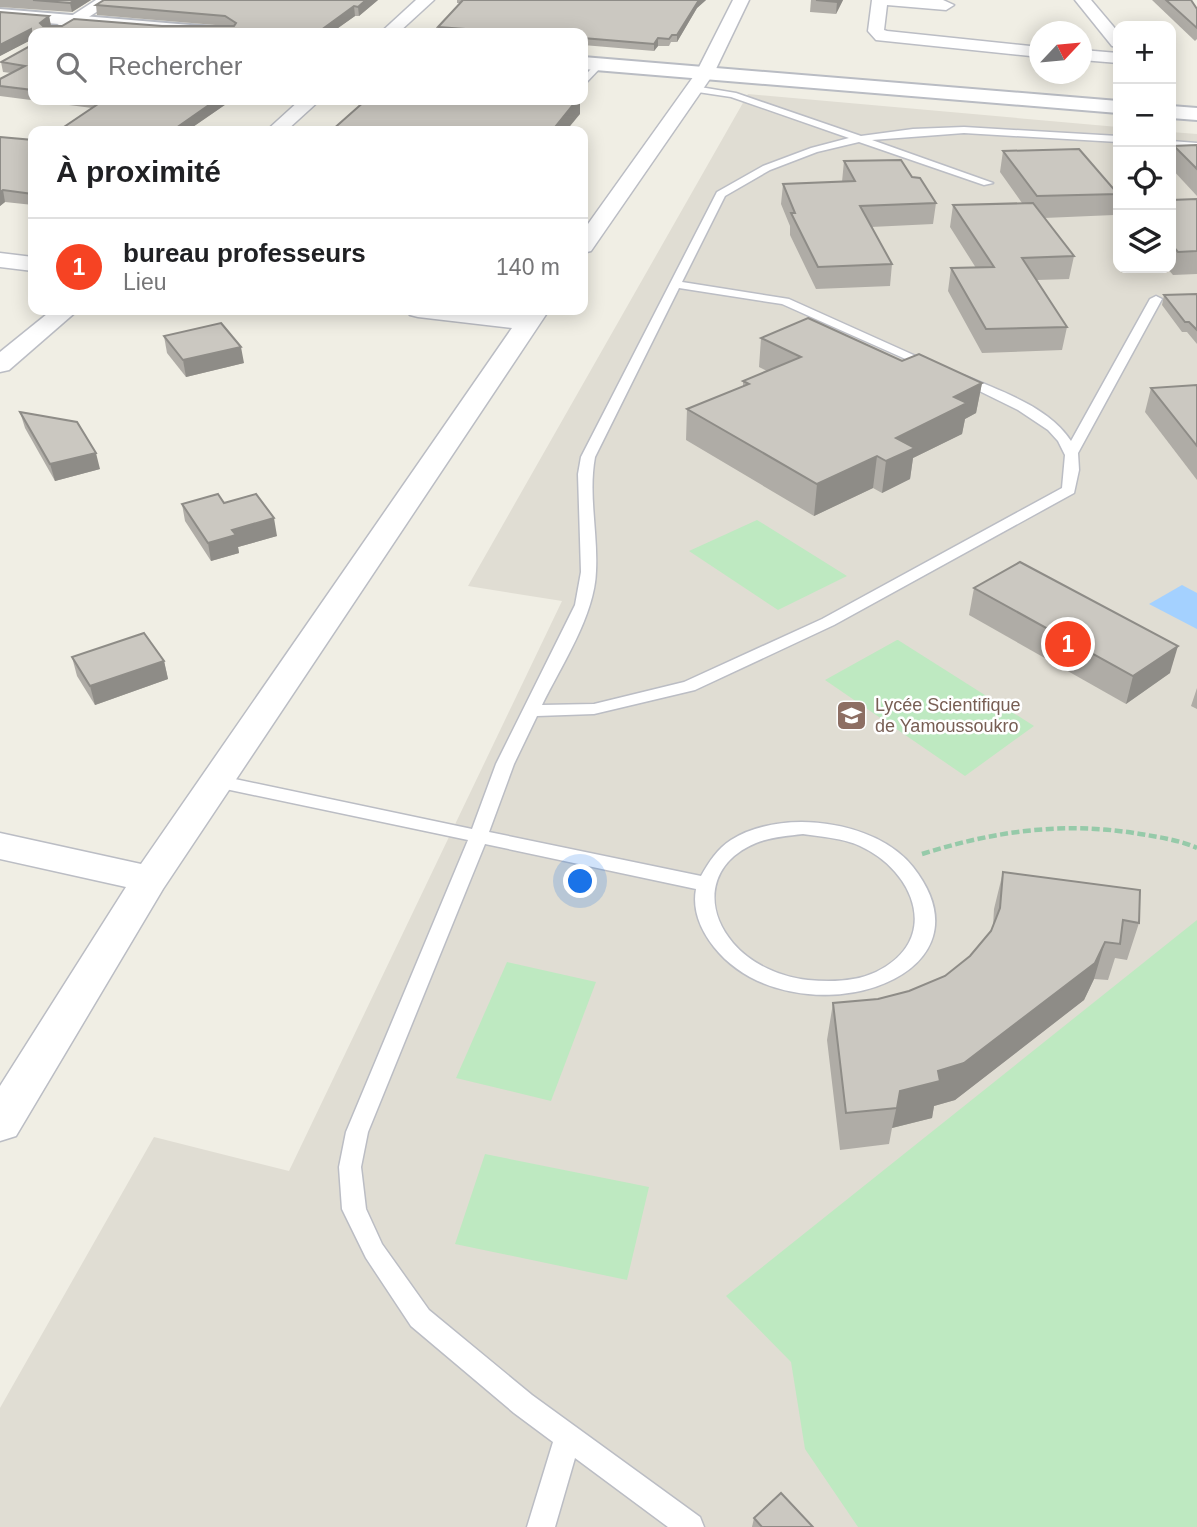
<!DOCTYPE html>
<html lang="fr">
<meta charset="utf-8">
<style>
:root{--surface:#fff;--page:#f6f6f6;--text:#202124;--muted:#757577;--line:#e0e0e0;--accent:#f64323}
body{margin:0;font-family:Arial,sans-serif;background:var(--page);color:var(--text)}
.controls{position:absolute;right:21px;top:21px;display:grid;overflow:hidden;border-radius:14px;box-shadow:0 4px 18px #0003}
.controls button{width:63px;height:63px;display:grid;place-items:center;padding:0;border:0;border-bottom:2px solid var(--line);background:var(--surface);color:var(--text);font:35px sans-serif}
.compass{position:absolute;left:1029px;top:21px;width:63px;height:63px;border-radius:50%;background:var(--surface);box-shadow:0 4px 18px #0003;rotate:64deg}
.you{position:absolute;left:581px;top:882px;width:24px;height:24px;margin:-18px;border:5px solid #fff;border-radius:50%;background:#1a73e8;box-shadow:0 0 0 10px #1a73e833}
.badge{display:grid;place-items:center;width:46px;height:46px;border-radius:50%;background:var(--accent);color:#fff;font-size:23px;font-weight:700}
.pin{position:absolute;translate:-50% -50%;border:4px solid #fff;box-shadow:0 2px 7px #0006}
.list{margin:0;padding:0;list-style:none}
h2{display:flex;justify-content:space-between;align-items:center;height:91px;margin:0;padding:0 28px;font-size:30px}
h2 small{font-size:23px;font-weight:400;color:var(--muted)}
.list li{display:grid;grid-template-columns:46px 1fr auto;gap:21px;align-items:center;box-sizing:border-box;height:98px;padding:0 28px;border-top:2px solid var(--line)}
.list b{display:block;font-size:26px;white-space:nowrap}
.list p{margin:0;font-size:23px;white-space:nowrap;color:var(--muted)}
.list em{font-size:23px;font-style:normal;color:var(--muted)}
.icon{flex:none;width:38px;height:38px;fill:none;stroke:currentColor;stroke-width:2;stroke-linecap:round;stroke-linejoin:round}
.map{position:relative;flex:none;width:1197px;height:1527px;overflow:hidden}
.search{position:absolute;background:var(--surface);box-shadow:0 4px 18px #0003;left:28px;top:28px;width:560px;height:77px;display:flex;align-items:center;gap:18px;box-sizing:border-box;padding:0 24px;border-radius:14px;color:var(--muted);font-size:26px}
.panel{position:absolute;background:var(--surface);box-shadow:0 4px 18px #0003;left:28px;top:126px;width:560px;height:189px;border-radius:14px}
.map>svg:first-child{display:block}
.education{fill:#e0ddd3}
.green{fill:#bee9c1}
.water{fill:#a4d1ff}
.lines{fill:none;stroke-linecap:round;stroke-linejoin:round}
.lane-casing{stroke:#bbbdc4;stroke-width:3}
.street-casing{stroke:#bbbdc4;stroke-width:3}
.secondary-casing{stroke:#b9bcc3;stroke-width:4}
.path{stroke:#96caa9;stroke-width:4.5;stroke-dasharray:8 3.5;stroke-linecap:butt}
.lane{fill:#fff;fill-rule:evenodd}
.street{fill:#fff;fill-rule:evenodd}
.secondary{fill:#fff;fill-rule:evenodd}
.wall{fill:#afaca6}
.shaded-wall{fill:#8e8c87}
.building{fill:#cbc8c1;stroke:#8e8c87;stroke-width:2}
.labels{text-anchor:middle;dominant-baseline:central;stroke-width:5;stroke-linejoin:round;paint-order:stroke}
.education-label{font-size:18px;fill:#785e54;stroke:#fff;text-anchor:start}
</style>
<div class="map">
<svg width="1197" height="1527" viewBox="0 0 1197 1527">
<rect width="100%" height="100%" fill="#f0eee4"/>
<path class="education" d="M748,94l370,33v141h53v-136l26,2v1393h-1197v-119l154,-271 135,34 273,-570 -94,-15z"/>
<g class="green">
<path d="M757,520l90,56 -69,34 -89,-59z"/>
<path d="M897,640h1l136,86 -69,50 -140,-96z"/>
<path d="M1197,920v607h-339l-53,-78 -14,-87 -65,-66z"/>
<path d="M507,962l89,20 -45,119 -95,-23z"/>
<path d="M485,1154l164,33 -22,93 -172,-36z"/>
</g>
<path class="water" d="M1182,585l15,8v36l-48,-25z"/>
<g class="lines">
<defs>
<g id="lane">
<path d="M596,63l7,2 -20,21v-8z"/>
<path d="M694,86l42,7 125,43 52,-7 51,-2 154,9v6l-154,-9 -92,7 121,43 -9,2 -125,-43 -42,10 -47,18 -45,26 -43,86 107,17 149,67 -2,3h-8l-146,-65 -103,-16 -84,169c-7,38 3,76 1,114 -1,44 -35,95 -54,134l52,-1 90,-22 138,-63 240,-131 3,-33 -7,-14 -10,-11 -30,-20 -63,-31 6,-4 4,1c36,15 84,31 106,65l79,-142 6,-3 6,3 -84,154 1,17 -5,23 -240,132 -139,65 -101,24 -57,2 -23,48 -25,68 212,44c8,-14 16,-27 30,-36 50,-32 145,-20 182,27 91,116 -123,176 -199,80 -13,-16 -22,-37 -18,-58l-211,-45 -117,288 -7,35 5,42 16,35 47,66 103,85 168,122 4,10h-36l-93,-69 -20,69h-28l26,-85 -39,-29 -103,-87 -45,-68 -24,-49 -3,-42 7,-35 122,-292 -252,-53 -9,-6 9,-6 256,54 24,-65 79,-159 6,-33 -3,-98 3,-17 136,-265 46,-26 48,-18 38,-10 -118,-41 -40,-6v-4zM803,834c19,3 40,4 57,12 55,25 82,94 16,126 -21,10 -46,10 -68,8 -28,-3 -57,-16 -75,-37 -31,-37 -23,-81 23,-100 15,-6 31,-7 47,-9z"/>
<path d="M1171,141l26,2v6l-26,-2z"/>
</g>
<g id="street">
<path d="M96,0h19l-51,33h-19z"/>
<path d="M416,0h18l-36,33h-18z"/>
<path d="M733,0h16l-35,73 -123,178 -8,2v-22l113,-158z"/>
<path d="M872,0h71l11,5 -8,5 -59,-5 -3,25 3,1 153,16v10l-164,-17 -8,-9z"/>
<path d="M1075,0h16l27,32v15l-6,-1z"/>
<path d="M1082,50l36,3v10l-36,-3z"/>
<path d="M300,100h20l-34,31h-20z"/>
<path d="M0,253l33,4v14l-33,-4z"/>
<path d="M52,310h26l-69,60 -9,2v-20z"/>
<path d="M406,310h70l46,5 3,-5h24l-386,579 -147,247 -16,5v-55l126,-199 -126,-28v-26l141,31 371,-536 -94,-11 -8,-2z"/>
</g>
<g id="secondary">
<path d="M0,9l226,19 9,5h-71l-164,-14z"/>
<path d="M583,57l535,44v12l-535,-44z"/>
<path d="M1171,106l26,2v12l-26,-2z"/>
</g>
</defs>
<use href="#lane" class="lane-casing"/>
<use href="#street" class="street-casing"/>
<use href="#secondary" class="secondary-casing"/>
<path class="path" d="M922,854c73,-23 142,-33 218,-20 19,3 39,6 57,14"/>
<use href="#lane" class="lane"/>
<use href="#street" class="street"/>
<use href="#secondary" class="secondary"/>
</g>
<g class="wall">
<path d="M0,0h91l-19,12 -72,-5z"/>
<path d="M104,0h274l-19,16h-4l-24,17h-298v67h199l-45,31h-129l34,-23 -92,-12v-17l11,-6 -8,-1 -2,-10 31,-17v-6l-32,17v-44l49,4 2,10h11l12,-7 88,7h65l-130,-11 -1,-10z"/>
<path d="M457,0h249l-9,8 -20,34h-6l-2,4h-11l-4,5 -71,-6v-12h-144l-1,-6 23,-24h-4z"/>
<path d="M811,0h32l-7,14 -26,-2z"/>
<path d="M1152,0h39l6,9v30l-2,2z"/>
<path d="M0,137l33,3v65l-28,-3 -5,4z"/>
<path d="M1197,145v51l-26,-28v-6l3,-16z"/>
<path d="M1003,151l115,42 -4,22 -70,3 30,38 -5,23 -32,1 30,47 -5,23 -80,3 -34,-62 3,-23h25l-26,-41 3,-22 69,-2 -22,-31z"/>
<path d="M844,161l68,16 24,26 -3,21 -62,3 21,37 -2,22 -74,3 -26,-54v-9l-9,-22 2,-20 59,-2z"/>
<path d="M1197,199v75l-24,1 -6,-7h4v-68z"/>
<path d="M1197,294v50l-10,-12h-5l-20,-27 2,-10z"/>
<path d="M164,336l80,27 -58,14 -19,-24z"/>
<path d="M761,338l141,23 80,22 -6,30 -11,6 -3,15 -49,24 -3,21 -28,14 -9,-5 -59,28 -128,-76 1,-31 56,-23v-5l24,-10 -8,-4z"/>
<path d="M1197,385v95l-52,-68 6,-24z"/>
<path d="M20,412l80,57 -45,12 -30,-53z"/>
<path d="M224,503l53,33 -39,11 1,6 -28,8 -26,-40 -3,-17z"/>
<path d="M974,588l196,85 -44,31 -157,-89z"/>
<path d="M72,657l92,4 4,18 -73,26 -18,-29z"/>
<path d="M1197,688v21l-6,-3z"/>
<path d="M1003,872l136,51 -12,37 -12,-2 -7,22 -14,-1 -10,21 -129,100 -21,6 -2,12 -40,10 -3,16 -49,6 -13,-110 6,-37 45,-4 31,-8 36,-15 25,-20 21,-25 2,-5 1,-17z"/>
<path d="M754,1518l59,9h-61z"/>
</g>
<g class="shaded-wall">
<path d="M75,0h16l-19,12 -2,-9z"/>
<path d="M366,0h12l-19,16 -1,-9z"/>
<path d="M699,0h7l-9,8 -20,34v-7z"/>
<path d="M838,0h5l-7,14 1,-12z"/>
<path d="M354,6l1,10 -24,17h-14z"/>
<path d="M49,16l2,10 -9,7 -2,-10z"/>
<path d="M31,29l2,10 -33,17v-11z"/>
<path d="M658,38v8l-4,5v-7z"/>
<path d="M216,100h16l-45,31h-11v-3z"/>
<path d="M577,100h3v14l-14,17h-14z"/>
<path d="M3,190l2,12 -5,4v-14z"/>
<path d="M241,347l3,16 -58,14 -3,-17z"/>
<path d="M982,383l-6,30 -11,6 -3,15 -49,24 -3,21 -28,14 4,-32 10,-23 58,-41z"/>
<path d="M96,453l4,16 -45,12 -5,-17z"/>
<path d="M877,456l-4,32 -59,28 3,-32z"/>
<path d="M274,518l3,18 -39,11 1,6 -28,8 -3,-18 24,-13z"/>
<path d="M1178,646l-8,27 -44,31 7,-28z"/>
<path d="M164,661l4,18 -73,26 -5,-19z"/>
<path d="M1105,942l-11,37 -10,21 -129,100 -21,6 -2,12 -40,10 8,-37 38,-20z"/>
</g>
<g class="building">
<path d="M33,0h42l-5,3z"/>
<path d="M104,0h262l-8,7 -4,-1 -37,27h-284v57l-33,-4v-7l25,-13 -24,-4 31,-17 -1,-16 -31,16v-33l49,4 -9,7 3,3h19l12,-7 88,7h72l2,-3 -11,-7 -129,-11z"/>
<path d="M463,0h236l-22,35h-5l-3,4 -11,-1 -4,6 -71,-6v-5h-62l-83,-6z"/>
<path d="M816,0h22l-1,2z"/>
<path d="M1166,0h25l6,9v19z"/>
<path d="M104,100h112l-40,28 8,1 -4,2h-122z"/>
<path d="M366,100h211l-25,31h-221z"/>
<path d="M0,137l33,3v54l-30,-4 -3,2z"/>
<path d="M1197,145v24l-23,-23z"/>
<path d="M1079,149l39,45 -81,2 -34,-45z"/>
<path d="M901,160l11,17 8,1 16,25 -76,3 32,58 -74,3 -27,-54h4l-12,-29 72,-3 -11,-20z"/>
<path d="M1197,199v52l-19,1 -7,-8v-44z"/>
<path d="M1033,203l41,53 -52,2 45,69 -81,2 -35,-61 43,-1 -41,-62z"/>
<path d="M1197,294v36l-8,-8h-4l-21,-27z"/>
<path d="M808,318l94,43 17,-7 63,29 -28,14 13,6 -71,35 19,10 -29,13 -9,-5 -60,28 -130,-75 62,-25 -6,-3 58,-24 -40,-19z"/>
<path d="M221,323l20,24 -58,13 -19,-24z"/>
<path d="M1197,385v61l-46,-58z"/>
<path d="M20,412l57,10 19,31 -46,11z"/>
<path d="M218,494l6,9 32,-9 18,24 -42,12 4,5 -28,8 -26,-39z"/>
<path d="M1020,562l158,84 -45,30 -159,-88z"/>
<path d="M144,633l20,28 -74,25 -18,-29z"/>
<path d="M1003,872l137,18 -1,33 -16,-3 -3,24 -15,-2 -10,21 -131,100 -26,8 2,10 -40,10 -3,17 -51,5 -13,-110 45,-4 31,-8 36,-15 25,-20 21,-25 9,-23z"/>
<path d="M781,1493l32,34h-51l-8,-9z"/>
</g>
<defs>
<symbol id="school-square" viewBox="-11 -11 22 22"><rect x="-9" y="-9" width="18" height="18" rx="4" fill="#8d6e63" stroke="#fff"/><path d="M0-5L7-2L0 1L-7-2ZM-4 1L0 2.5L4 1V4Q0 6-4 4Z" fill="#fff"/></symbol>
</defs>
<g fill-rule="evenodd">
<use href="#school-square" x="834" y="698" width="35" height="35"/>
</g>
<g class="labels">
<g class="education-label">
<text x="875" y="705">Lycée Scientifique<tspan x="875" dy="21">de Yamoussoukro</tspan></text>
</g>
</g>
</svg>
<div class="controls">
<button>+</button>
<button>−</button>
<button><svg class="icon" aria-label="locate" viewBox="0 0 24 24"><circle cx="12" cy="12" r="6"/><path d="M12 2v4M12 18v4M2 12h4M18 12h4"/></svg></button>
<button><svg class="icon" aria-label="layers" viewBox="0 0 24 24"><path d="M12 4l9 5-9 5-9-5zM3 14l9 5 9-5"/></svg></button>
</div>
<svg class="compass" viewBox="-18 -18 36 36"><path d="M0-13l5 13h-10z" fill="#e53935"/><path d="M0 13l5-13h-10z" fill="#757577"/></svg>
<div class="you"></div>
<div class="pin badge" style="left:1068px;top:644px">1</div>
<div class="search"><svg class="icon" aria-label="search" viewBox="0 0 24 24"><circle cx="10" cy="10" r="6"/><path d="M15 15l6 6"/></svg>Rechercher</div>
<section class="panel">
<h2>À proximité<small></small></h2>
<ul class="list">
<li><span class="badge">1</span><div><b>bureau professeurs</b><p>Lieu</p></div><em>140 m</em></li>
</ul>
</section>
</div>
